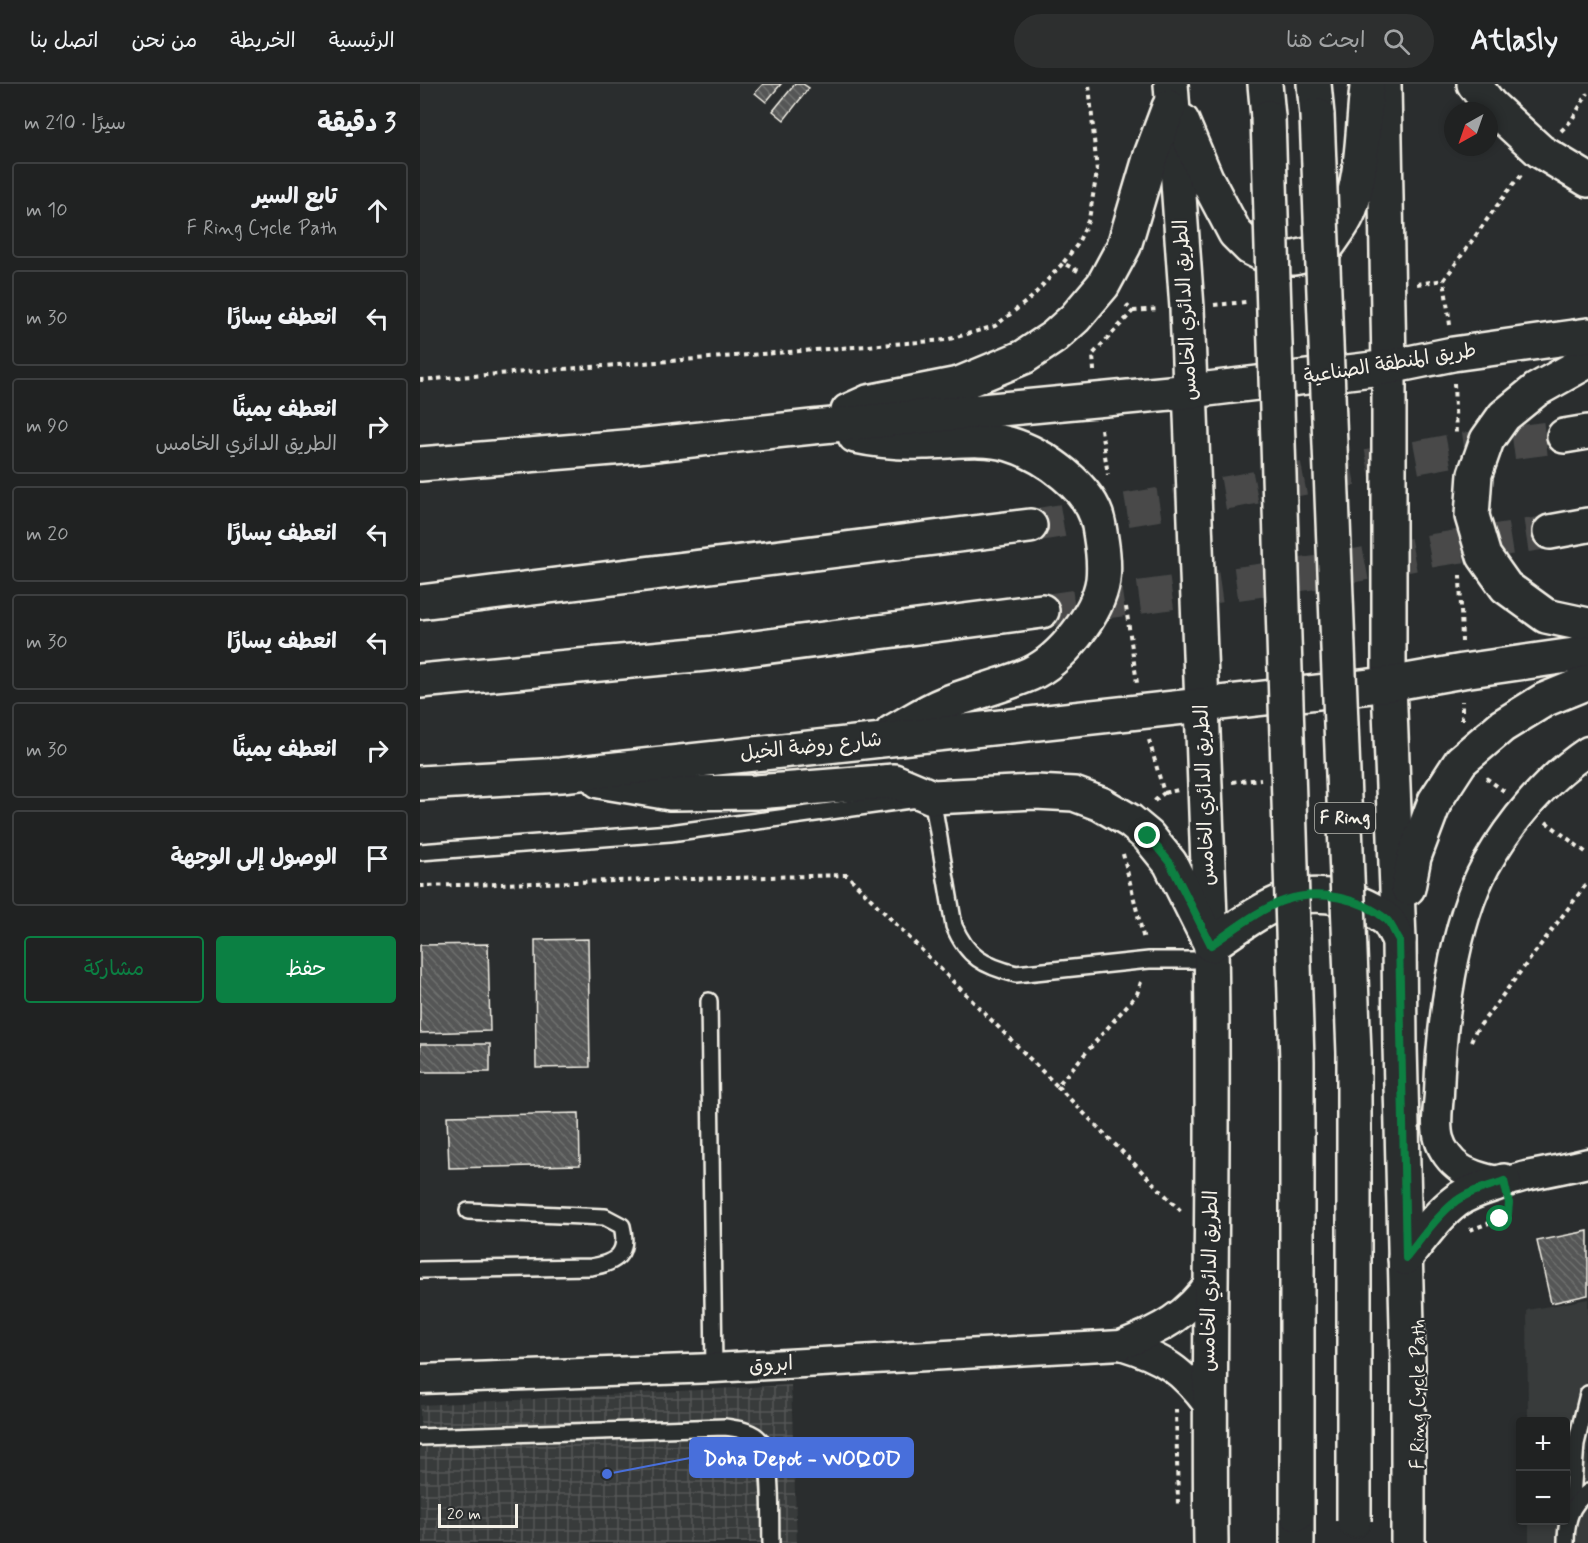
<!DOCTYPE html>
<html lang="ar">
<meta charset="utf-8">
<style>
:root{--surface:#202222;--page:#2d2f2f;--text:#f1f3f6;--muted:#a2a4a5;--line:#3d3f40;--accent:#0b8043}
body{margin:0;font-family:Mynerve,"Playpen Sans Arabic",sans-serif;background:var(--page);color:var(--text);direction:rtl}
.controls{position:absolute;right:18px;bottom:18px;display:grid;overflow:hidden;border-radius:6px;box-shadow:0 3px 9px #0003}
.controls button{width:54px;height:54px;display:grid;place-items:center;padding:0;border:0;border-bottom:2px solid var(--line);background:var(--surface);color:var(--text);font:30px sans-serif}
.compass{position:absolute;left:1024px;top:18px;width:54px;height:54px;border-radius:50%;background:var(--surface);box-shadow:0 3px 9px #0003;rotate:220deg}
.scale{position:absolute;left:18px;bottom:15px;width:80px;box-sizing:border-box;padding-left:6px;border:3px solid #f4f1e8;border-top:0;font-size:16px;line-height:21px;white-space:nowrap;color:#f4f1e8;-webkit-text-stroke:4px #2a2d2e;paint-order:stroke}
.stop{position:absolute;width:18px;height:18px;margin:-14px;border:4px solid #0b8043;border-radius:50%;background:#fff}
.stop.end{background:#0b8043;border-color:#fff;box-shadow:0 2px 6px #0008}
.list{margin:0;padding:0;list-style:none}
h2{display:flex;justify-content:space-between;align-items:center;height:78px;margin:0;padding:0 24px;font-size:26px}
h2 small{font-size:20px;font-weight:400;color:var(--muted)}
.list li{display:grid;grid-template-columns:39px 1fr auto;gap:18px;align-items:center;box-sizing:border-box;height:96px;margin:0 12px 12px;padding:0 12px;border:2px solid var(--line);border-radius:6px}
.list b{display:block;font-size:22px;white-space:nowrap}
.list p{margin:0;font-size:20px;white-space:nowrap;color:var(--muted)}
.list em{font-size:20px;font-style:normal;color:var(--muted)}
.actions{display:flex;gap:12px;padding:18px 24px}
.actions a{flex:1;padding:14px 0;border:2px solid var(--accent);border-radius:6px;text-align:center;font-size:21px;color:var(--accent)}
.actions .main{background:var(--accent);color:#fff}
.icon{flex:none;width:33px;height:33px;fill:none;stroke:currentColor;stroke-width:2;stroke-linecap:round;stroke-linejoin:round}
.map{position:relative;flex:none;width:1168px;height:1459px;overflow:hidden;direction:ltr}
header{display:flex;align-items:center;gap:36px;box-sizing:border-box;height:84px;padding:0 30px;background:var(--surface);border-bottom:2px solid var(--line)}
header strong{font-size:28px}
nav{display:flex;gap:33px;margin-inline-start:auto;font-size:21px}
.search{width:420px;height:54px;background:var(--page);display:flex;align-items:center;gap:15px;box-sizing:border-box;padding:0 21px;border-radius:33px;color:var(--muted);font-size:22px}
main{display:flex}
aside{flex:1;background:var(--surface)}
.map>svg:first-child{display:block}
.built{fill:#373a3a}
.industrial{fill:url(#industrial-grid)}
.building{fill:url(#building-back-hatch);stroke:#f4f1e8;stroke-width:1.5}
.lines{fill:none;stroke-linecap:round;stroke-linejoin:round}
.highway-tunnel{stroke:#484a4a;stroke-width:33;stroke-dasharray:33 16;stroke-linecap:butt}
.lane-casing{stroke:#f4f1e8;stroke-width:20}
.street-casing{stroke:#f4f1e8;stroke-width:33}
.secondary-casing{stroke:#f4f1e8;stroke-width:38}
.highway-casing{stroke:#f4f1e8;stroke-width:38}
.path{stroke:#f4f1e8;stroke-width:4;stroke-dasharray:4.5 4.5;stroke-linecap:butt}
.lane{stroke:#2a2d2e;stroke-width:15}
.street{stroke:#2a2d2e;stroke-width:28}
.secondary{stroke:#2a2d2e;stroke-width:33}
.highway{stroke:#2a2d2e;stroke-width:33}
.highway-bridge-casing{stroke:#f4f1e8;stroke-width:38;stroke-linecap:butt}
.highway-bridge{stroke:#2a2d2e;stroke-width:33}
.route{stroke:#0b8043;stroke-width:8}
.labels{text-anchor:middle;dominant-baseline:central;stroke-width:4.5;stroke-linejoin:round;paint-order:stroke}
.shield{fill:#2a2d2e;stroke:#b7b6b0;stroke-width:1.5}
.shield-label{font-size:18px;font-weight:bold;fill:#f4f1e8}
.street-label{font-size:20px;fill:#f4f1e8;stroke:#2a2d2e}
.leader{fill:none;stroke:#486fdb;stroke-width:2}
.callout-dot{fill:#486fdb;stroke:#2a2d2e;stroke-width:2}
.callout{fill:#486fdb;stroke:#486fdb;stroke-width:2}
.callout-label{font-size:21px;text-anchor:middle;font-weight:bold;fill:#fff}
</style>
<header>
<strong>Atlasly</strong>
<div class="search"><svg class="icon" aria-label="search" viewBox="0 0 24 24"><circle cx="10" cy="10" r="6"/><path d="M15 15l6 6"/></svg>ابحث هنا</div>
<nav><a>الرئيسية</a><a>الخريطة</a><a>من نحن</a><a>اتصل بنا</a></nav>
</header>
<main>
<div class="map">
<svg width="1168" height="1459" viewBox="0 0 1168 1459">
<defs>
<pattern id="industrial-grid" width="8" height="8" patternUnits="userSpaceOnUse" patternTransform="scale(1.5)"><rect width="8" height="8" fill="#373a3a"/><path d="M0 4h8M4 0v8" fill="none" stroke="#555756"/></pattern>
<pattern id="building-back-hatch" width="6" height="6" patternUnits="userSpaceOnUse" patternTransform="scale(1.5)"><rect width="6" height="6" fill="#555756"/><path d="M-1 5l2 2M0 0l6 6M5-1l2 2" fill="none" stroke="#6e706e"/></pattern>
</defs>
<rect width="100%" height="100%" fill="#2a2d2e"/>
<filter id="ink" filterUnits="userSpaceOnUse"><feTurbulence type="fractalNoise" baseFrequency=".0167" numOctaves="2"/><feDisplacementMap in="SourceGraphic" scale="12" xChannelSelector="R" yChannelSelector="G"/><feConvolveMatrix kernelMatrix="1 2 1 2 8 2 1 2 1" color-interpolation-filters="sRGB"/></filter>
<g filter="url(#ink)">
<path class="built" d="M1168,1215v244h-59v-22l37,-1v-98l-38,-1 -1,-111z"/>
<path class="industrial" d="M371,1301l6,158h-377v-138z"/>
<g class="building">
<path d="M343,0h18l-15,18 -11,-9z"/>
<path d="M375,0h8l6,4 -25,32 -11,-9z"/>
<path d="M168,855l2,128 -54,1 -1,-128z"/>
<path d="M68,860l2,87 -70,2v-88z"/>
<rect x="0" y="960" width="70" height="28"/>
<path d="M159,1029l1,52 -131,3 -2,-52z"/>
<path d="M1168,1147v64l-37,8 -14,-62z"/>
</g>
<g class="lines">
<g class="highway-tunnel">
<path d="M610,442l201,-34 219,-41 114,-15"/>
<path d="M622,527l284,-40 110,-21 114,-18"/>
</g>
<defs>
<g id="lane">
<path d="M0,768l250,-19 262,-36 22,129c13,31 30,40 62,48l133,-14h62"/>
<path d="M289,917l5,367"/>
<path d="M0,1186l171,-3c25,-4 38,-13 31,-41l-17,-9 -137,-6"/>
<path d="M0,1353l305,-10c12,2 26,3 35,13 13,16 10,80 11,103"/>
<path d="M1151,1426l5,-66 12,-50"/>
<path d="M1146,1459c0,-22 4,-38 22,-51"/>
</g>
<g id="street">
<path d="M1168,667c-42,28 -77,70 -102,114 -33,59 -45,161 -47,229 -1,14 -4,31 0,45 3,11 12,23 21,29 11,7 31,13 44,13 7,0 15,-3 22,-5 21,-4 41,-8 62,-13"/>
<path d="M701,1261c43,13 61,25 88,61"/>
<path d="M0,1295l294,-11 407,-23c39,-15 66,-29 90,-64"/>
</g>
<g id="secondary">
<path d="M751,0l16,224 24,637c4,199 -3,399 0,598"/>
<path d="M964,0l5,283v317l10,256 1,106 8,320v177"/>
<path d="M1054,0l16,21 50,46 48,29"/>
<path d="M762,37l24,57 29,55 15,15 20,10h24l30,-7c10,-15 23,-30 28,-48 11,-37 11,-78 15,-116"/>
<path d="M1168,277l-52,29 -32,26 -17,24 -12,34 -3,42 12,40 22,31 40,29 42,9"/>
<path d="M428,327l20,-9 91,-18 65,-27 30,-20 21,-19 28,-33 21,-39 27,-91 18,-48"/>
<path d="M435,352c23,5 44,7 68,6 27,0 59,-6 86,2 34,10 84,44 90,82 3,18 6,36 4,54 -5,34 -42,80 -73,94 -28,12 -58,19 -86,30 -18,7 -35,19 -52,28"/>
<path d="M0,380l217,-18 175,-19 379,-36 198,-24 64,-13 135,-19"/>
<path d="M179,697l71,12 86,-1 138,-11 38,16 103,-5 39,2 27,10 29,17 18,15 22,27 41,82c21,-14 51,-37 75,-45 33,-11 75,-2 101,20 5,5 8,14 12,20"/>
<path d="M0,699l141,-8 641,-70 187,-21 74,-13 125,-18"/>
<path d="M988,804l6,-31 21,-56 26,-40 41,-35 42,-26 44,-18"/>
<path d="M985,1174c16,-19 31,-42 51,-57 13,-10 32,-14 48,-20"/>
</g>
<g id="highway">
<path d="M845,0l3,33"/>
<path d="M894,0l3,31"/>
<path d="M1144,352l24,-4"/>
<path d="M1130,448l38,-7"/>
<path d="M0,518l610,-76"/>
<path d="M0,597l296,-28 326,-42"/>
<path d="M877,1430v29"/>
</g>
</defs>
<use href="#lane" class="lane-casing"/>
<use href="#street" class="street-casing"/>
<use href="#secondary" class="secondary-casing"/>
<use href="#highway" class="highway-casing"/>
<g class="path">
<path d="M1141,47l10,-10 17,-28"/>
<path d="M658,187l-15,-8 14,-18 12,-26 8,-47 -8,-88"/>
<path d="M997,200l27,-4"/>
<path d="M794,221l32,-3"/>
<path d="M713,227l26,-2"/>
<path d="M1030,241l-6,-45 52,-73 25,-32"/>
<path d="M674,287l-1,-17 40,-43 -7,-6"/>
<path d="M0,296l526,-40 49,-14 36,-28 32,-35"/>
<path d="M1034,299l2,52"/>
<path d="M681,345l7,46"/>
<path d="M1040,491l2,67"/>
<path d="M706,523l11,76"/>
<path d="M1042,636v-19"/>
<path d="M729,656l15,53 -12,10"/>
<path d="M1066,694l18,13"/>
<path d="M812,698l29,-3"/>
<path d="M744,709l14,-3"/>
<path d="M1126,738l42,32"/>
<path d="M703,770l21,86"/>
<path d="M0,802l427,-11 210,211"/>
<path d="M721,898l-4,12 -80,92 124,125"/>
<path d="M1051,957l4,-9 113,-150"/>
<path d="M1050,1146l30,-11 7,-6"/>
<path d="M756,1325l2,97"/>
</g>
<use href="#lane" class="lane"/>
<use href="#street" class="street"/>
<use href="#secondary" class="secondary"/>
<use href="#highway" class="highway"/>
<defs>
<g id="highway-bridge">
<path d="M897,31l37,938v468"/>
<path d="M848,33l29,944v453"/>
</g>
</defs>
<use href="#highway-bridge" class="highway-bridge-casing"/>
<use href="#highway-bridge" class="highway-bridge"/>
</g>
</g>
<g class="lines" filter="url(#ink)">
<path class="route" d="M728,752l22,27 41,82c21,-14 51,-38 75,-45 33,-11 75,-2 101,20 5,5 8,14 12,20l7,318c15,-19 30,-41 50,-57 13,-10 32,-14 48,-20l5,22 -1,10 -8,6"/>
</g>
<g class="labels">
<rect class="shield" x="895" y="719" width="60" height="30" rx="4.5"/>
<g class="shield-label">
<text x="925" y="734">F Ring</text>
</g>
<g class="street-label">
<text transform="translate(766 226) rotate(-93)">الطريق الدائري الخامس</text>
<text transform="translate(970 280) rotate(-9)">طريق المنطقة الصناعية</text>
<text transform="translate(391 663) rotate(-6)">شارع روضة الخيل</text>
<text transform="translate(785 711) rotate(-92)">الطريق الدائري الخامس</text>
<text transform="translate(790 1197) rotate(-89)">الطريق الدائري الخامس</text>
<text transform="translate(351 1281) rotate(-3)">ابروق</text>
<text transform="translate(998 1310) rotate(-90)">F Ring Cycle Path</text>
</g>
</g>
<path class="leader" d="M187 1390L270 1374"/>
<circle class="callout-dot" cx="187" cy="1390" r="6"/>
<rect class="callout" x="270" y="1354" width="223" height="39" rx="6"/>
<g class="callout-label">
<text x="382" y="1381">Doha Depot - WOQOD</text>
</g>
</svg>
<div class="controls">
<button>+</button>
<button>−</button>
</div>
<svg class="compass" viewBox="-18 -18 36 36"><path d="M0-13l5 13h-10z" fill="#e53935"/><path d="M0 13l5-13h-10z" fill="#a2a4a5"/></svg>
<div class="scale">20 m</div>
<div class="stop" style="left:1080px;top:1135px"></div>
<div class="stop end" style="left:728px;top:752px"></div>
</div>
<aside>
<h2>3 دقيقة<small>سيرًا · 210 m</small></h2>
<ul class="list">
<li><svg class="icon" aria-label="ahead" viewBox="0 0 24 24"><path d="M12 20V5M6 11l6-6 6 6"/></svg><div><b>تابع السير</b><p>F Ring Cycle Path</p></div><em>10 m</em></li>
<li><svg class="icon" aria-label="left" viewBox="0 0 24 24"><path d="M17 20v-9H6M10 6l-5 5 5 5"/></svg><div><b>انعطف يسارًا</b></div><em>30 m</em></li>
<li><svg class="icon" aria-label="right" viewBox="0 0 24 24"><path d="M7 20v-9h11M14 6l5 5-5 5"/></svg><div><b>انعطف يمينًا</b><p>الطريق الدائري الخامس</p></div><em>90 m</em></li>
<li><svg class="icon" aria-label="left" viewBox="0 0 24 24"><path d="M17 20v-9H6M10 6l-5 5 5 5"/></svg><div><b>انعطف يسارًا</b></div><em>20 m</em></li>
<li><svg class="icon" aria-label="left" viewBox="0 0 24 24"><path d="M17 20v-9H6M10 6l-5 5 5 5"/></svg><div><b>انعطف يسارًا</b></div><em>30 m</em></li>
<li><svg class="icon" aria-label="right" viewBox="0 0 24 24"><path d="M7 20v-9h11M14 6l5 5-5 5"/></svg><div><b>انعطف يمينًا</b></div><em>30 m</em></li>
<li><svg class="icon" aria-label="arrive" viewBox="0 0 24 24"><path d="M6 21V4h12l-3 4 3 4H6"/></svg><div><b>الوصول إلى الوجهة</b></div></li>
</ul>
<div class="actions"><a class="main">حفظ</a><a>مشاركة</a></div>
</aside>
</main>
